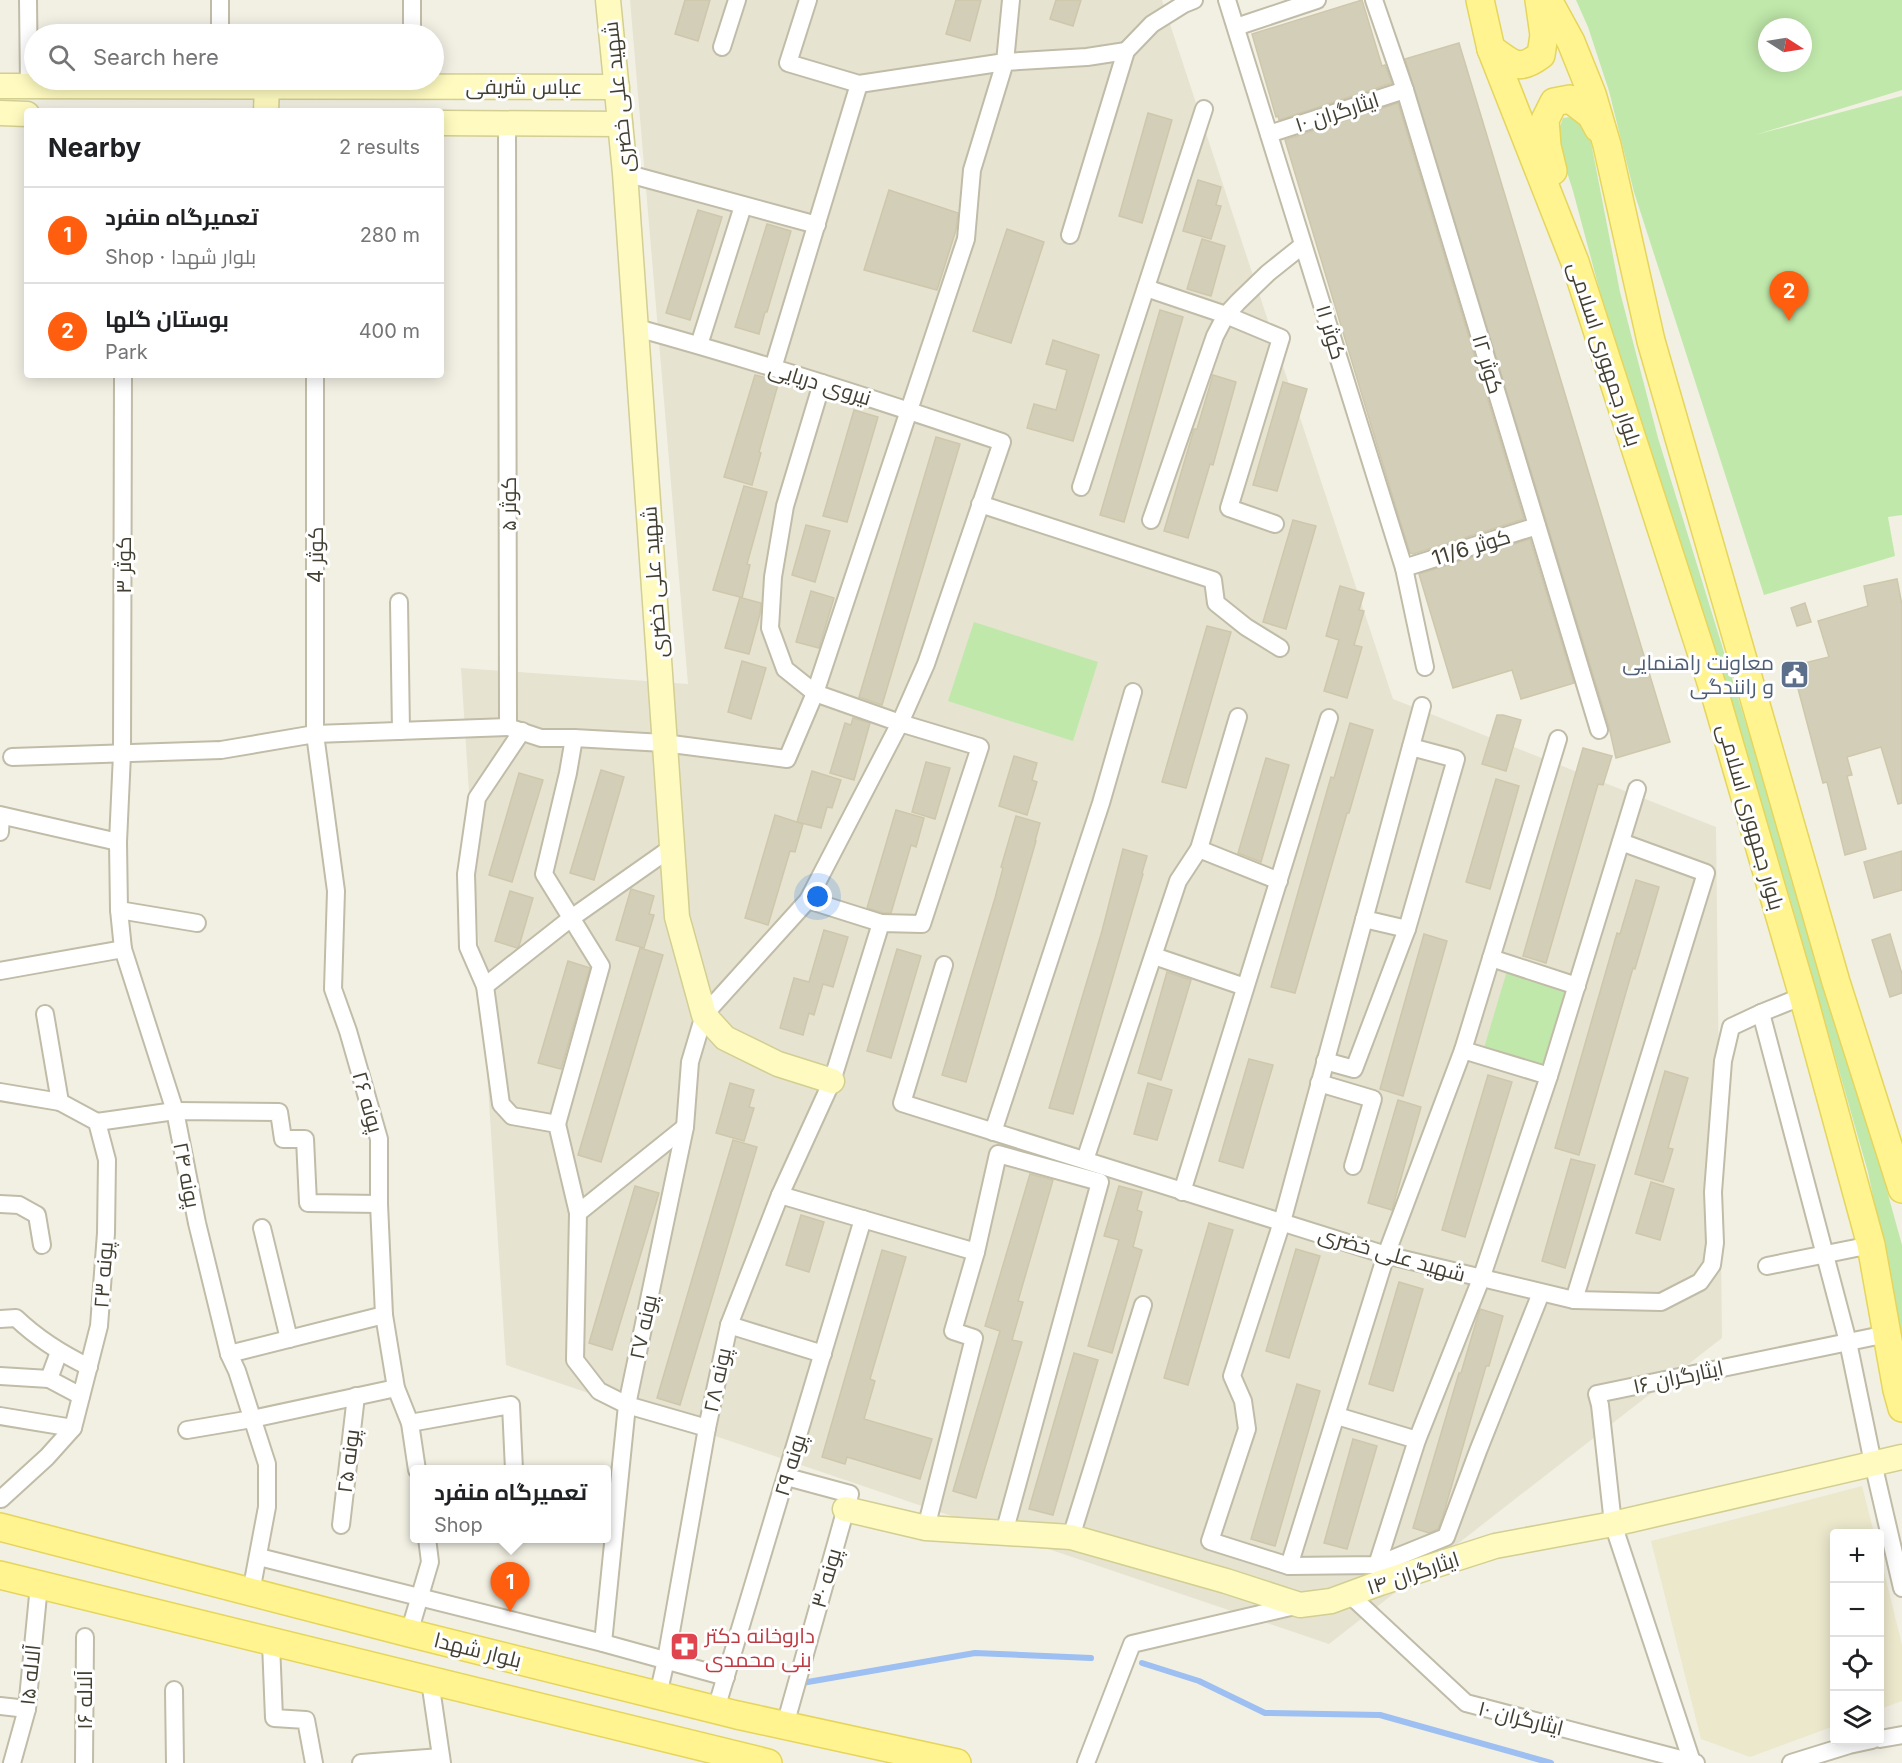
<!DOCTYPE html>
<meta charset="utf-8">
<style>
:root{--surface:#fff;--page:#f6f6f6;--text:#202124;--muted:#757577;--line:#e0e0e0;--accent:#fe5e0e}
body{margin:0;font-family:Inter,Cairo,sans-serif;background:var(--page);color:var(--text)}
.controls{position:absolute;right:18px;bottom:18px;display:grid;overflow:hidden;border-radius:6px;box-shadow:0 3px 15px #0003}
.controls button{width:54px;height:54px;display:grid;place-items:center;padding:0;border:0;border-bottom:2px solid var(--line);background:var(--surface);color:var(--text);font:30px sans-serif}
.compass{position:absolute;left:1758px;top:18px;width:54px;height:54px;border-radius:50%;background:var(--surface);box-shadow:0 3px 15px #0003;rotate:102deg}
.you{position:absolute;left:818px;top:897px;width:21px;height:21px;margin:-15px;border:4px solid #fff;border-radius:50%;background:#1a73e8;box-shadow:0 0 0 9px #1a73e833}
.badge{display:grid;place-items:center;width:39px;height:39px;border-radius:50%;background:var(--accent);color:#fff;font-size:20px;font-weight:700}
.pin{position:absolute;translate:-50% -50px;filter:drop-shadow(0 2px 3px #0008)}
.pin::after{content:'';position:absolute;top:32px;width:21px;height:18px;background:inherit;clip-path:polygon(0 0,100% 0,50% 100%)}
.popup{position:absolute;left:410px;top:1465px;width:201px;height:78px;box-sizing:border-box;display:grid;place-content:center;border-radius:6px;background:var(--surface);filter:drop-shadow(0 2px 4px #0005);font-size:20px;white-space:nowrap;color:var(--muted)}
.popup b{font-size:22px;color:var(--text)}
.popup::after{content:'';position:absolute;left:50%;top:100%;margin-left:-12px;border:12px solid transparent;border-top-color:var(--surface)}
.list{margin:0;padding:0;list-style:none}
h2{display:flex;justify-content:space-between;align-items:center;height:78px;margin:0;padding:0 24px;font-size:26px}
h2 small{font-size:20px;font-weight:400;color:var(--muted)}
.list li{display:grid;grid-template-columns:39px 1fr auto;gap:18px;align-items:center;box-sizing:border-box;height:96px;padding:0 24px;border-top:2px solid var(--line)}
.list b{display:block;font-size:22px;white-space:nowrap}
.list p{margin:0;font-size:20px;white-space:nowrap;color:var(--muted)}
.list em{font-size:20px;font-style:normal;color:var(--muted)}
.icon{flex:none;width:33px;height:33px;fill:none;stroke:currentColor;stroke-width:2;stroke-linecap:round;stroke-linejoin:round}
.map{position:relative;flex:none;width:1902px;height:1763px;overflow:hidden}
.search{position:absolute;background:var(--surface);box-shadow:0 3px 15px #0003;left:24px;top:24px;width:420px;height:66px;display:flex;align-items:center;gap:15px;box-sizing:border-box;padding:0 21px;border-radius:33px;color:var(--muted);font-size:22px}
.panel{position:absolute;background:var(--surface);box-shadow:0 3px 15px #0003;left:24px;top:108px;width:420px;height:270px;border-radius:6px}
.map>svg:first-child{display:block}
.residential{fill:#e6e3d1}
.education{fill:#ebe8cc}
.green{fill:#c0e8aa;fill-rule:evenodd}
.lines{fill:none;stroke-linecap:round;stroke-linejoin:round}
.stream{stroke:#9dbff1;stroke-width:6}
.building{fill:#d3ceb8;stroke:#cec7ab;stroke-width:1.5}
.street-casing{stroke:#c0bca8;stroke-width:20}
.secondary-casing{stroke:#d3ce91;stroke-width:27}
.primary-casing{stroke:#e5d55d;stroke-width:30}
.street{stroke:#fff;stroke-width:16}
.secondary{stroke:#fffbc0;stroke-width:24}
.primary{stroke:#fff48f;stroke-width:27}
.labels{text-anchor:middle;dominant-baseline:central;stroke-width:6;stroke-linejoin:round;paint-order:stroke}
.street-label{font-size:21px;fill:#434033;stroke:#fff}
.service-label{font-size:21px;fill:#4e5e75;stroke:#fff;text-anchor:end}
.health-label{font-size:21px;fill:#be3a42;stroke:#fff;text-anchor:start}
</style>
<div class="map">
<svg width="1902" height="1763" viewBox="0 0 1902 1763">
<rect width="100%" height="100%" fill="#f2f0e3"/>
<path class="residential" d="M630,0h532l231,699 323,128 6,511 -393,306 -823,-279 -45,-697 227,16z"/>
<g class="education">
<path d="M1862,1486l12,47 -40,1v192l-84,31 -49,-18 -50,-198z"/>
<path d="M1880,1555l22,90v56l-22,8z"/>
</g>
<g class="green">
<path d="M1576,0h326v90l-147,45 147,-39v419l-14,2 7,39 -131,39 -130,-403 -25,-101 -21,-64zM1767,27h36v36h-36z"/>
<path d="M1578,116l11,16 31,160 38,146 154,500 69,231 21,76v112l-5,-44 -29,-141 -79,-277 -102,-328 -76,-234 -38,-142 -17,-53 7,-20z"/>
<path d="M974,622l124,40 -25,79 -125,-40z"/>
<path d="M1507,971l59,18 -23,77 -59,-18z"/>
</g>
<g class="lines">
<g class="stream">
<path d="M1142,1663l57,18 66,32 115,2 171,48"/>
<path d="M802,1683l173,-30 116,5"/>
</g>
</g>
<g class="building">
<path d="M685,0h25l-12,41 -23,-7z"/>
<path d="M956,0h25l-11,41 -24,-7z"/>
<path d="M1056,0h25l-8,26 -23,-7z"/>
<path d="M1362,0l20,66 3,-1 7,18 -113,37 -1,-4 -2,1 -24,-83z"/>
<path d="M1459,43l211,699 -54,16 -7,-31 -204,-668z"/>
<path d="M1398,103l126,416 -111,35 -3,-1 -10,-32 -115,-381z"/>
<path d="M1148,113l24,7 -30,103 -23,-7z"/>
<path d="M1198,180l23,7 -5,18 5,1 -10,33 -28,-8z"/>
<path d="M889,190l69,23 -2,17 -19,60 -73,-20z"/>
<path d="M698,210l24,7 -32,103 -24,-7z"/>
<path d="M767,224l24,7 -24,81h-2l-6,22 -24,-7z"/>
<path d="M1007,229l37,13 -33,101 -38,-12z"/>
<path d="M1202,239l23,7 -14,50 -24,-7z"/>
<path d="M1160,310l23,7 -59,205 -24,-7z"/>
<path d="M1053,340l46,15 -26,86 -46,-13 7,-24 22,6 11,-40 -21,-6z"/>
<path d="M755,375l24,6 -20,71 2,1 -9,32 -28,-8z"/>
<path d="M1213,375l23,7 -23,83 -3,-1 -22,74 -24,-7 30,-102h3z"/>
<path d="M1283,382l24,7 -30,102 -24,-6z"/>
<path d="M854,410l24,7 -31,105 -24,-6z"/>
<path d="M936,437l24,7 -78,261 -23,-8z"/>
<path d="M744,486l23,6 -20,72 3,1 -8,33 19,5 -1,11 -11,40 -24,-6 15,-51 -27,-7z"/>
<path d="M1293,520l23,6 -30,103 -23,-7z"/>
<path d="M806,525l24,6 -15,51 -23,-7z"/>
<path d="M1530,539l44,144 -53,16 -9,-29 -59,18 -34,-114z"/>
<path d="M1897,579l5,26v198l-4,1 -17,-57 -34,10 5,18 -5,1 19,73 -21,6 -18,-73 -4,1 -31,-117 37,-9 -11,-36 50,-15 -4,-20z"/>
<path d="M1340,586l24,7 -5,17 5,1 -10,34 8,2 -15,51 -23,-7 15,-51 -13,-4z"/>
<path d="M811,591l23,7 -15,50 -23,-6z"/>
<path d="M1805,603l6,19 -14,4 -6,-18z"/>
<path d="M1207,626l24,6 -45,156 -24,-6z"/>
<path d="M742,661l24,7 -15,51 -23,-7z"/>
<path d="M1497,715h6l18,5 -15,51 -24,-7z"/>
<path d="M853,718l17,5 -16,57 -24,-7 15,-50 6,2z"/>
<path d="M1350,723l23,7 -24,83h-2l-12,41 -40,139 -24,-6 60,-210 3,1z"/>
<path d="M1583,748l29,8 -9,29 -5,-1 -52,179 -23,-7z"/>
<path d="M1014,756l23,7 -5,17 5,2 -10,33 -28,-9z"/>
<path d="M1266,758l23,7 -28,97 -23,-9z"/>
<path d="M926,762l24,6 -15,51 -23,-7z"/>
<path d="M601,770l23,7 -30,103 -24,-7z"/>
<path d="M812,771l29,9 -9,28 -5,-1 -6,21 -24,-6z"/>
<path d="M519,773l24,7 -31,102 -23,-7z"/>
<path d="M1496,779l23,7 -29,103 -24,-7z"/>
<path d="M896,810l28,8 -8,29 -5,-2 -20,68h-8l-16,-5z"/>
<path d="M775,815l28,9 -8,28 -5,-1 -22,74 -23,-7z"/>
<path d="M1016,816l24,7 -5,18h1l-70,241 -24,-7 53,-177 8,-30 -2,-1z"/>
<path d="M1123,849l24,7 -5,17 1,1 -70,240 -24,-6 53,-177z"/>
<path d="M1902,851v39l-28,8 -10,-36z"/>
<path d="M1636,880l23,7 -24,82 -2,-1 -54,187 -24,-7 62,-215 3,1z"/>
<path d="M631,889l23,7 -5,18 5,1 -10,33 -28,-8z"/>
<path d="M510,891l23,7 -14,48 -2,2 -22,-7z"/>
<path d="M824,930l24,7 -15,50 -10,-3 -9,31 -5,-2 -6,22 -23,-7 14,-50 15,4z"/>
<path d="M1424,934l23,7 -44,155 -23,-7z"/>
<path d="M1890,934l12,40v19l-12,4 -18,-57z"/>
<path d="M640,948l23,7 -62,207 -23,-7z"/>
<path d="M897,949l24,7 -30,102 -24,-7z"/>
<path d="M568,961l22,7 -29,101 -23,-6z"/>
<path d="M1167,972l24,8 -30,100 -23,-7z"/>
<path d="M1249,1059l24,6 -30,103 -24,-7z"/>
<path d="M1665,1071l23,7 -20,70 5,1 -10,33 -28,-8z"/>
<path d="M1488,1075l24,7 -47,155 -23,-7z"/>
<path d="M730,1083l24,7 -5,17 5,1 -10,33 -28,-8z"/>
<path d="M1148,1083l24,7 -15,50 -23,-6z"/>
<path d="M1398,1100l23,7 -29,103 -24,-7z"/>
<path d="M733,1140l24,7 -77,258 -23,-7z"/>
<path d="M1571,1159l24,6 -30,103 -23,-7z"/>
<path d="M1030,1174l23,6 -35,121 5,1 -11,38 10,2 -46,156 -23,-7 47,-160 -15,-5z"/>
<path d="M1651,1182l23,7 -14,51 -24,-7z"/>
<path d="M635,1186l24,7 -47,157 -23,-7z"/>
<path d="M1119,1186l23,6 -5,18 5,2 -9,35 9,3 -30,103 -24,-7 31,-106 -15,-4z"/>
<path d="M801,1215l23,7 -15,50 -23,-7z"/>
<path d="M1209,1223l24,7 -45,155 -24,-7z"/>
<path d="M1296,1249l24,7 -31,102 -23,-7z"/>
<path d="M882,1250l24,7 -36,122 5,2 -11,38 68,20 -12,40 -73,-22 -2,7 -23,-7z"/>
<path d="M1399,1282l24,7 -30,102 -24,-7z"/>
<path d="M1480,1309l23,7 -14,50h-3l-44,153 -4,10 -9,4 -16,-5 46,-155h2z"/>
<path d="M1074,1353l24,7 -45,155 -24,-6z"/>
<path d="M1297,1384l23,7 -45,155 -24,-7z"/>
<path d="M1353,1439l24,7 -30,103 -23,-6z"/>
</g>
<g class="lines">
<defs>
<g id="street">
<path d="M28,0l1,86"/>
<path d="M220,0v34"/>
<path d="M412,0v34"/>
<path d="M808,0l-20,63 71,21 146,-22 6,-62"/>
<path d="M1227,0l177,568 21,99"/>
<path d="M1374,0l31,90 194,640"/>
<path d="M1236,27l81,-27"/>
<path d="M722,47l15,-47"/>
<path d="M507,124l1,603 33,11h33l90,5 123,16 28,-66 151,-454 6,-69 33,-108 82,-5 39,-6"/>
<path d="M1269,134l136,-44"/>
<path d="M625,173l192,52"/>
<path d="M1070,235l56,-184 26,-27 32,-20 10,-4"/>
<path d="M1146,288l80,27 55,23 -52,170 46,16"/>
<path d="M699,345l44,-139"/>
<path d="M773,368l86,-284"/>
<path d="M123,375l-1,379 -4,88 1,68 4,39 52,162 22,112 32,131 8,17 30,93v43l-16,85"/>
<path d="M315,375v359l21,157 -3,98 15,42 31,108v65l5,111 12,73 14,35 7,47"/>
<path d="M1081,487l123,-378"/>
<path d="M980,504l233,76 3,23 30,24 34,21"/>
<path d="M1151,520l64,-184 11,-21 12,-13 30,-29 35,-28"/>
<path d="M1404,568l133,-42"/>
<path d="M399,602l2,129"/>
<path d="M1422,706l-140,516 -50,154 11,25 4,28 -37,112 79,25 88,-1 69,-28 32,-86 63,-158"/>
<path d="M522,731l-45,67 -11,76 2,73 17,39 16,118 11,12 45,8 21,89 -3,147 24,31 28,14 80,23"/>
<path d="M12,757l209,-7 94,-16 193,-7"/>
<path d="M0,815l118,27"/>
<path d="M0,832l1,-16"/>
<path d="M1199,849l39,-132"/>
<path d="M808,900l73,23"/>
<path d="M119,910l78,13"/>
<path d="M1364,919l43,10"/>
<path d="M1154,956l91,31"/>
<path d="M1491,958l86,28"/>
<path d="M944,965l-42,138 484,152 188,45 87,2 39,-20 12,-17 3,-22 -2,-51 10,-131 8,-34 30,-14 42,-17"/>
<path d="M0,971l123,-22"/>
<path d="M485,986l85,-67 101,-71"/>
<path d="M1761,1013l87,329 25,121 29,125"/>
<path d="M45,1014l15,88"/>
<path d="M1463,1050l86,26"/>
<path d="M1325,1061l29,8 53,-140 49,-170 -45,-12"/>
<path d="M1319,1083l54,16 -20,67"/>
<path d="M0,1092l60,10 37,20 10,38 -1,73 -7,93 -26,102 -26,29 -46,42"/>
<path d="M97,1122l78,-11 104,1 4,27h22l3,64 71,1"/>
<path d="M557,1124l44,-158 -57,-92 24,-101 6,-35"/>
<path d="M993,1132l108,-329 32,-111"/>
<path d="M1085,1160l93,-279 21,-32 80,32"/>
<path d="M1182,1192l147,-474"/>
<path d="M780,1195l196,57"/>
<path d="M0,1204l19,1 18,10 5,30"/>
<path d="M578,1213l107,-86"/>
<path d="M262,1228l27,111"/>
<path d="M1767,1266l104,-21"/>
<path d="M1574,1300l132,-427 -85,-31"/>
<path d="M0,1319l16,-1c22,21 46,36 73,49"/>
<path d="M729,1325l94,29"/>
<path d="M229,1354l155,-39"/>
<path d="M0,1376l49,3 10,-27"/>
<path d="M49,1379l32,17"/>
<path d="M0,1416l73,12"/>
<path d="M1337,1416l80,24"/>
<path d="M410,1423l101,-18 3,65"/>
<path d="M187,1430l65,-11 144,-31"/>
<path d="M341,1525l15,-129"/>
<path d="M926,1528l48,-190 -21,-7 23,-79 22,-98 102,28 -96,351"/>
<path d="M1071,1537l72,-232"/>
<path d="M259,1557l344,86 123,34"/>
<path d="M1377,1565l40,-125 64,-161 68,-203 88,-287"/>
<path d="M1289,1566l97,-311 77,-205 95,-311"/>
<path d="M1349,1594l117,109 230,60"/>
<path d="M409,1633l21,-71 -3,-24"/>
<path d="M271,1643l3,75 32,2 8,43"/>
<path d="M603,1643l24,-238 58,-278 5,-65 14,-47 104,-115 92,-177 26,-59 76,-222c-121,-41 -242,-80 -365,-114"/>
<path d="M430,1681l12,82"/>
<path d="M174,1690l1,73"/>
<path d="M658,1695l8,-35 41,-232 22,-103 51,-130 52,-114 49,-158 41,1 58,-177 -80,-24 -85,-30 -30,-24 -15,-41 3,-51 12,-71 37,-123"/>
<path d="M0,1706l27,3"/>
<path d="M716,1709l147,-490"/>
<path d="M785,1725l65,-231 -63,-17"/>
<path d="M1880,1739l22,-4"/>
<path d="M1692,1762l-79,-238 -13,-119 -3,-11 290,-60"/>
<path d="M12,1763l15,-54 12,-124"/>
<path d="M84,1763l1,-126"/>
<path d="M361,1763l80,-6"/>
<path d="M1086,1763l46,-119 167,-39"/>
<path d="M1791,1763l58,-18 23,-5"/>
</g>
<g id="secondary">
<path d="M608,0l17,173 52,744 27,98 21,23 53,26 54,17"/>
<path d="M0,86l617,1"/>
<path d="M266,111l1,-25"/>
<path d="M0,113l27,1"/>
<path d="M441,123l179,1"/>
<path d="M845,1509l81,19 145,9 155,44 74,24 31,-4 49,-18 115,-37 118,-22 289,-67"/>
</g>
<g id="primary">
<path d="M1480,0l11,49 84,213 142,439 86,295 68,249 26,145 5,18"/>
<path d="M1548,0l23,42 21,52 15,51 44,196 185,641 66,207"/>
<path d="M1491,49c22,14 26,24 50,6l3,-20 -5,-35"/>
<path d="M1553,171l-6,-25 -2,-26 9,-18 16,-3 21,16 7,13"/>
<path d="M0,1527l409,106 328,82 220,48"/>
<path d="M0,1575l768,188"/>
</g>
</defs>
<use href="#street" class="street-casing"/>
<use href="#secondary" class="secondary-casing"/>
<use href="#primary" class="primary-casing"/>
<use href="#street" class="street"/>
<use href="#secondary" class="secondary"/>
<use href="#primary" class="primary"/>
</g>
<defs>
<symbol id="civic-square" viewBox="-11 -11 22 22"><rect x="-9" y="-9" width="18" height="18" rx="4" fill="#5c6f8a" stroke="#fff"/><path d="M-.6-6.5H3V-4.5H.6V-3L4-1V1h2V6H-6V1h2V-1L-.6-3ZM-1.2 2.5V6h2.4V2.5Z" fill="#fff"/></symbol>
<symbol id="pharmacy-square" viewBox="-11 -11 22 22"><rect x="-9" y="-9" width="18" height="18" rx="4" fill="#e0444e" stroke="#fff"/><path d="M-2-6h4v4h4v4h-4v4h-4v-4h-4v-4h4Z" fill="#fff"/></symbol>
</defs>
<g fill-rule="evenodd">
<use href="#civic-square" x="1778" y="658" width="33" height="33"/>
<use href="#pharmacy-square" x="668" y="1630" width="33" height="33"/>
</g>
<g class="labels">
<g class="street-label">
<text x="524" y="86">عباس شریفی</text>
<text transform="translate(618 97) rotate(-96)">شهید علی خضری</text>
<text transform="translate(1337 112) rotate(-18)">ایثارگران ۱۰</text>
<text transform="translate(1331 332) rotate(73)">کوثر ۱۱</text>
<text transform="translate(1605 354) rotate(72)">بلوار جمهوری اسلامی</text>
<text transform="translate(1488 364) rotate(73)">کوثر ۱۲</text>
<text transform="translate(820 383) rotate(17)">نیروی دریایی</text>
<text transform="translate(508 504) rotate(-90)">کوثر ۵</text>
<text transform="translate(1471 547) rotate(-17)">کوثر 11/6</text>
<text transform="translate(315 555) rotate(-90)">کوثر 4</text>
<text transform="translate(123 565) rotate(-90)">کوثر ۳</text>
<text transform="translate(654 582) rotate(-94)">شهید علی خضری</text>
<text transform="translate(1751 817) rotate(74)">بلوار جمهوری اسلامی</text>
<text transform="translate(368 1102) rotate(74)">پونه ۲۶</text>
<text transform="translate(187 1175) rotate(79)">پونه ۲۴</text>
<text transform="translate(1392 1254) rotate(16)">شهید علی خضری</text>
<text transform="translate(103 1275) rotate(-86)">پونه ۲۳</text>
<text transform="translate(643 1327) rotate(-78)">پونه ۲۷</text>
<text transform="translate(1678 1377) rotate(-12)">ایثارگران ۱۶</text>
<text transform="translate(717 1380) rotate(-78)">پونه ۲۸</text>
<text transform="translate(348 1461) rotate(-83)">پونه ۲۵</text>
<text transform="translate(790 1465) rotate(-73)">پونه ۲۹</text>
<text transform="translate(1413 1573) rotate(-18)">ایثارگران ۱۴</text>
<text transform="translate(826 1578) rotate(-74)">پونه ۳۰</text>
<text transform="translate(478 1650) rotate(14)">بلوار شهدا</text>
<text transform="translate(30 1675) rotate(-84)">آلاله ۱۵</text>
<text transform="translate(84 1700) rotate(-90)">آلاله ۱۶</text>
<text transform="translate(1521 1718) rotate(14)">ایثارگران ۱۰</text>
</g>
<g class="service-label">
<text x="1774" y="662">معاونت راهنمایی<tspan x="1774" dy="24">و رانندگی</tspan></text>
</g>
<g class="health-label">
<text x="705" y="1635">داروخانه دکتر<tspan x="705" dy="24">بنی محمدی</tspan></text>
</g>
</g>
</svg>
<div class="controls">
<button>+</button>
<button>−</button>
<button><svg class="icon" aria-label="locate" viewBox="0 0 24 24"><circle cx="12" cy="12" r="6"/><path d="M12 2v4M12 18v4M2 12h4M18 12h4"/></svg></button>
<button><svg class="icon" aria-label="layers" viewBox="0 0 24 24"><path d="M12 4l9 5-9 5-9-5zM3 14l9 5 9-5"/></svg></button>
</div>
<svg class="compass" viewBox="-18 -18 36 36"><path d="M0-13l5 13h-10z" fill="#e53935"/><path d="M0 13l5-13h-10z" fill="#757577"/></svg>
<div class="you"></div>
<div class="pin badge" style="left:510px;top:1612px">1</div>
<div class="popup"><b>تعمیرگاه منفرد</b>Shop</div>
<div class="pin badge" style="left:1789px;top:321px">2</div>
<div class="search"><svg class="icon" aria-label="search" viewBox="0 0 24 24"><circle cx="10" cy="10" r="6"/><path d="M15 15l6 6"/></svg>Search here</div>
<section class="panel">
<h2>Nearby<small>2 results</small></h2>
<ul class="list">
<li><span class="badge">1</span><div><b>تعمیرگاه منفرد</b><p>Shop · بلوار شهدا</p></div><em>280 m</em></li>
<li><span class="badge">2</span><div><b>بوستان گلها</b><p>Park</p></div><em>400 m</em></li>
</ul>
</section>
</div>
